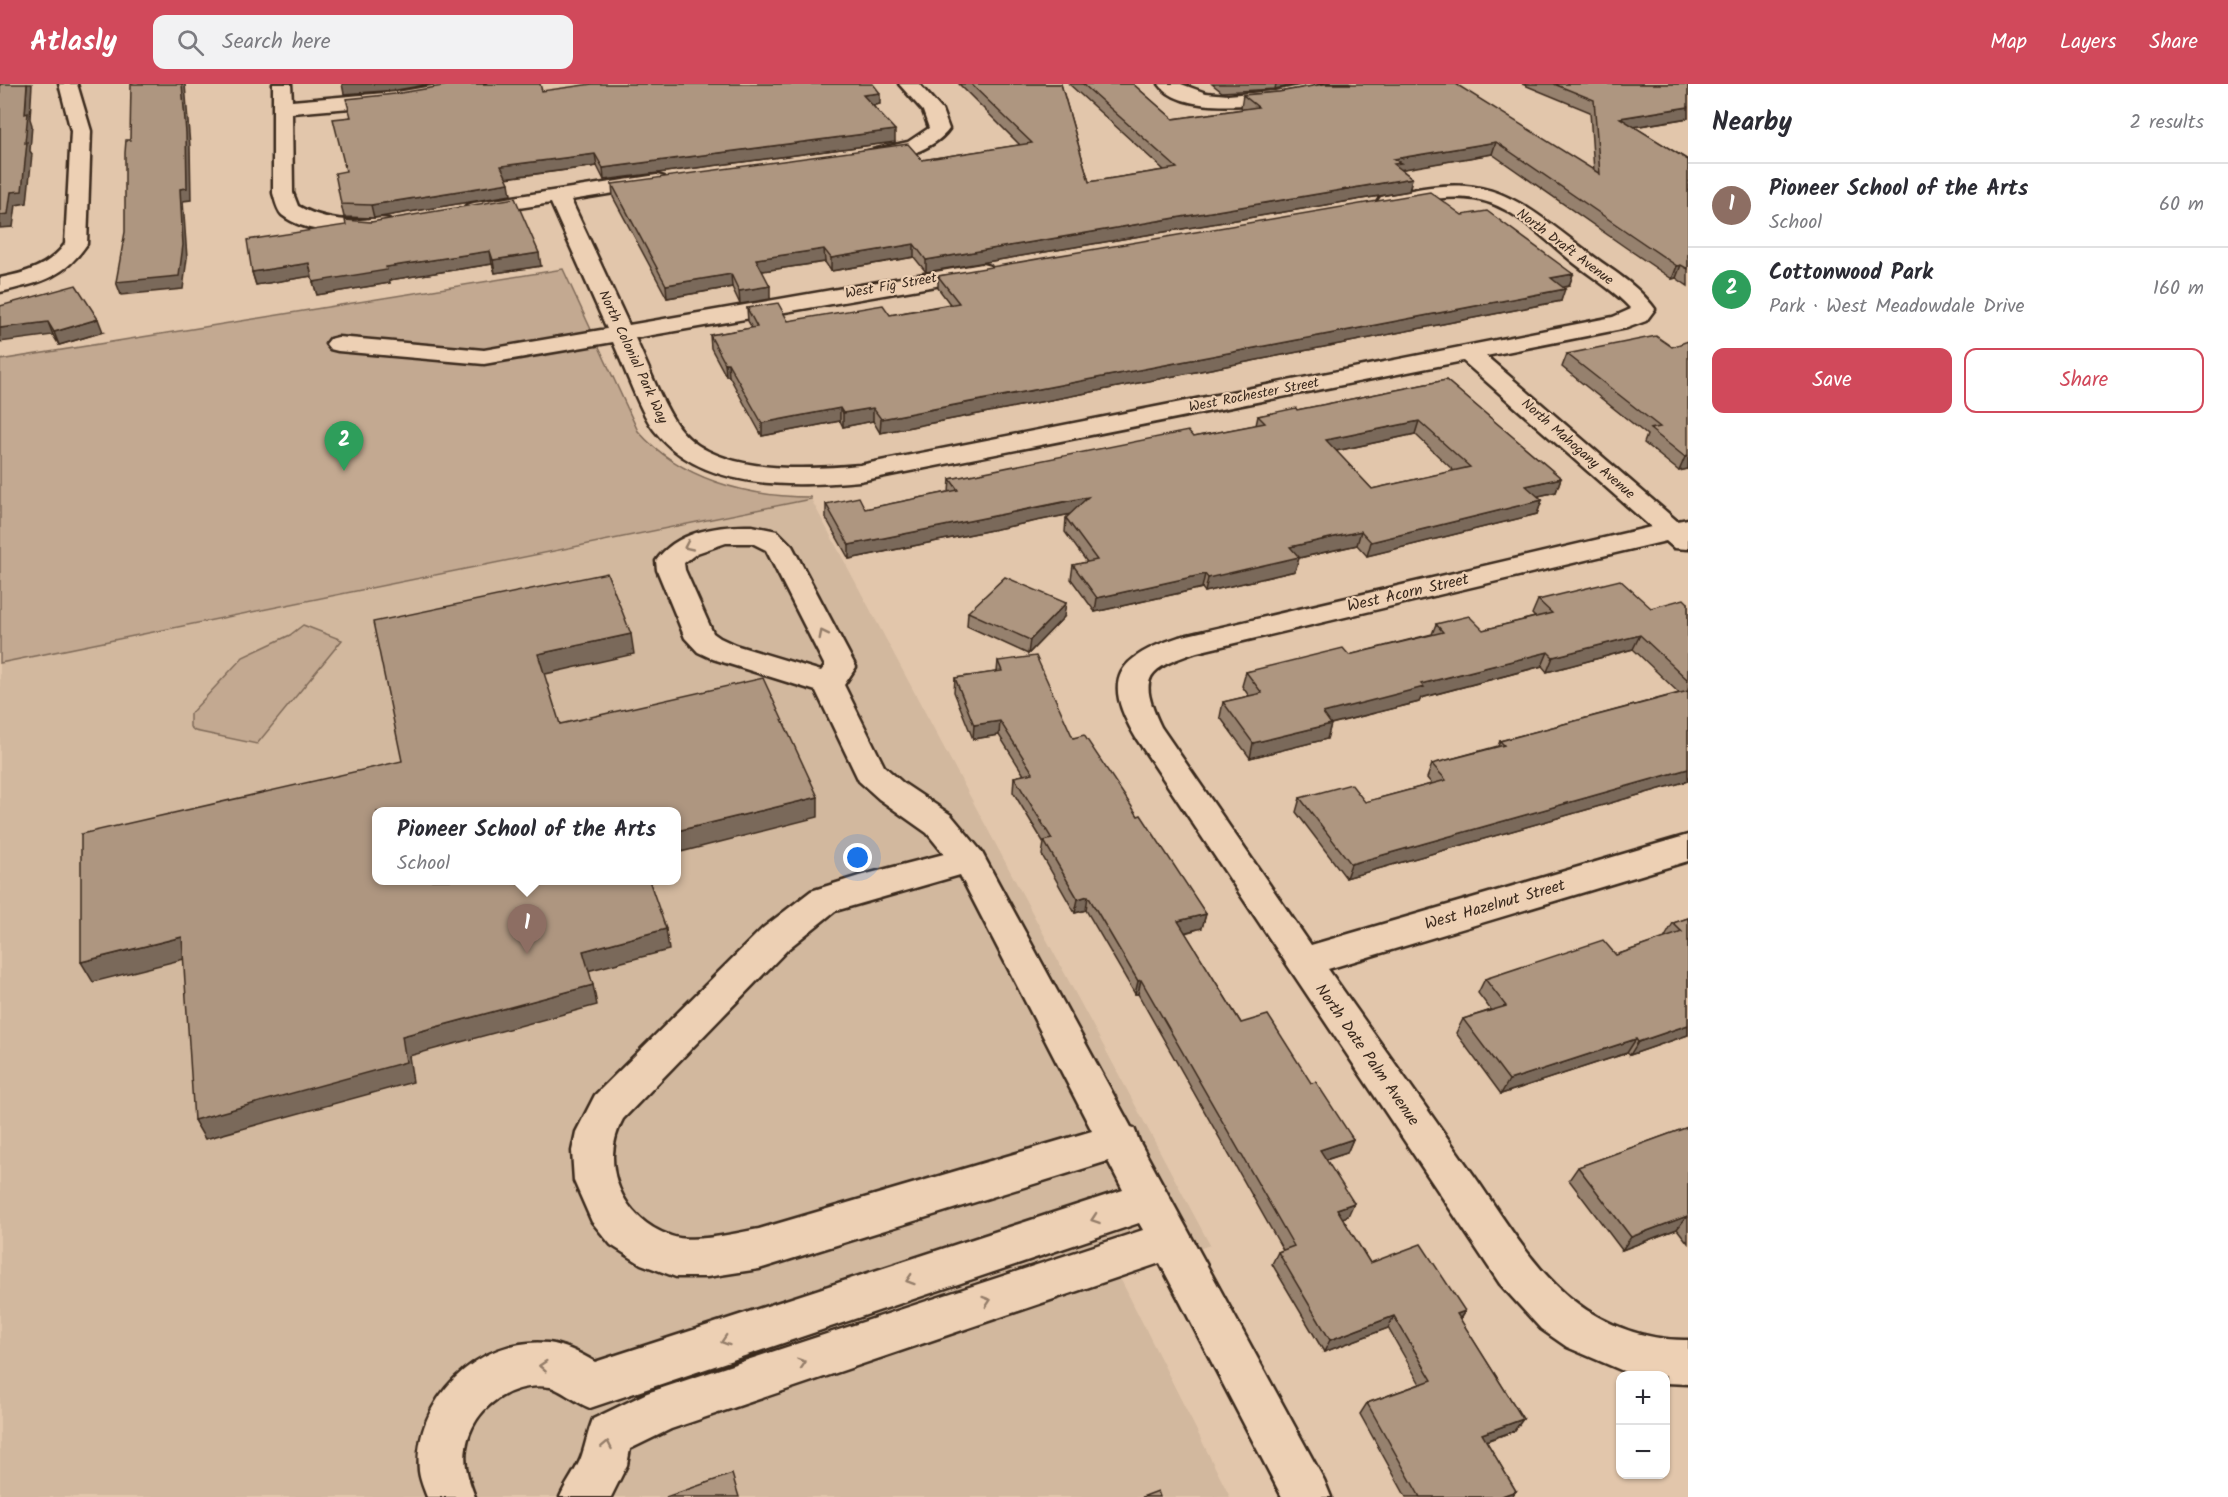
<!DOCTYPE html>
<meta charset="utf-8">
<style>
:root{--surface:#fff;--page:#f2f2f3;--text:#2b2b33;--muted:#7c7c81;--line:#e1e1e2;--accent:#d1495b}
body{margin:0;font-family:Kalam,sans-serif;background:var(--page);color:var(--text)}
.controls{position:absolute;right:18px;bottom:18px;display:grid;overflow:hidden;border-radius:12px;box-shadow:0 2px 4px #0004}
.controls button{width:54px;height:54px;display:grid;place-items:center;padding:0;border:0;border-bottom:2px solid var(--line);background:var(--surface);color:var(--text);font:30px sans-serif}
.you{position:absolute;left:858px;top:774px;width:21px;height:21px;margin:-15px;border:4px solid #fff;border-radius:50%;background:#1a73e8;box-shadow:0 0 0 9px #1a73e833}
.badge{display:grid;place-items:center;width:39px;height:39px;border-radius:50%;background:var(--accent);color:#fff;font-size:20px;font-weight:700}
.pin{position:absolute;translate:-50% -50px;filter:drop-shadow(0 2px 3px #0008)}
.pin::after{content:'';position:absolute;top:32px;width:21px;height:18px;background:inherit;clip-path:polygon(0 0,100% 0,50% 100%)}
.popup{position:absolute;left:372px;top:723px;width:309px;height:78px;box-sizing:border-box;display:grid;place-content:center;border-radius:12px;background:var(--surface);filter:drop-shadow(0 2px 4px #0005);font-size:20px;white-space:nowrap;color:var(--muted)}
.popup b{font-size:22px;color:var(--text)}
.popup::after{content:'';position:absolute;left:50%;top:100%;margin-left:-12px;border:12px solid transparent;border-top-color:var(--surface)}
.list{margin:0;padding:0;list-style:none}
h2{display:flex;justify-content:space-between;align-items:center;height:78px;margin:0;padding:0 24px;font-size:26px}
h2 small{font-size:20px;font-weight:400;color:var(--muted)}
.list li{display:grid;grid-template-columns:39px 1fr auto;gap:18px;align-items:center;box-sizing:border-box;height:84px;padding:0 24px;border-top:2px solid var(--line)}
.list b{display:block;font-size:22px;white-space:nowrap}
.list p{margin:0;font-size:20px;white-space:nowrap;color:var(--muted)}
.list em{font-size:20px;font-style:normal;color:var(--muted)}
.actions{display:flex;gap:12px;padding:18px 24px}
.actions a{flex:1;padding:14px 0;border:2px solid var(--accent);border-radius:12px;text-align:center;font-size:21px;color:var(--accent)}
.actions .main{background:var(--accent);color:#fff}
.icon{flex:none;width:33px;height:33px;fill:none;stroke:currentColor;stroke-width:2;stroke-linecap:round;stroke-linejoin:round}
.map{position:relative;flex:none;width:1688px;height:1413px;overflow:hidden}
header{display:flex;align-items:center;gap:36px;box-sizing:border-box;height:84px;padding:0 30px;background:var(--accent);color:#fff}
header strong{font-size:28px}
nav{display:flex;gap:33px;margin-inline-start:auto;font-size:21px}
.search{width:420px;height:54px;background:var(--page);display:flex;align-items:center;gap:15px;box-sizing:border-box;padding:0 21px;border-radius:12px;color:var(--muted);font-size:22px}
main{display:flex}
aside{flex:1;background:var(--surface)}
.map>svg:first-child{display:block}
.built{fill:#d2b89e;fill-rule:evenodd}
.green{fill:#c3a991;stroke:#7f6a58;stroke-width:1.5}
.lines{fill:none;stroke-linecap:round;stroke-linejoin:round}
.minor-casing{stroke:#3b2a1e;stroke-width:5}
.minor{fill:#edd0b4;fill-rule:evenodd}
.wall{fill:#96816e;stroke:#3b2a1e;stroke-width:1.5;fill-rule:evenodd}
.shaded-wall{fill:#7a695a;stroke:#3b2a1e;stroke-width:1.5}
.building{fill:#ae9680;stroke:#3b2a1e;stroke-width:1.5;fill-rule:evenodd}
.oneway{stroke:#947d69}
.labels{text-anchor:middle;dominant-baseline:central;stroke-width:4.5;stroke-linejoin:round;paint-order:stroke}
.far-street-label{font-size:14px;fill:#3b2a1e;stroke:#edd0b4}
.street-label{font-size:16px;fill:#3b2a1e;stroke:#edd0b4}
</style>
<header>
<strong>Atlasly</strong>
<div class="search"><svg class="icon" aria-label="search" viewBox="0 0 24 24"><circle cx="10" cy="10" r="6"/><path d="M15 15l6 6"/></svg>Search here</div>
<nav><a>Map</a><a>Layers</a><a>Share</a></nav>
</header>
<main>
<div class="map">
<svg width="1688" height="1413" viewBox="0 0 1688 1413">
<rect width="100%" height="100%" fill="#e2c6ab"/>
<filter id="ink" filterUnits="userSpaceOnUse"><feTurbulence type="fractalNoise" baseFrequency=".0167" numOctaves="2"/><feDisplacementMap in="SourceGraphic" scale="12" xChannelSelector="R" yChannelSelector="G"/><feConvolveMatrix kernelMatrix="1 2 1 2 8 2 1 2 1" color-interpolation-filters="sRGB"/></filter>
<g filter="url(#ink)">
<path class="built" d="M811,415l399,746 -91,31 111,221h-1230v-834zM377,728h300v68h-300z"/>
<g class="green">
<path d="M563,185l75,162c42,48 109,66 172,66l1,2 -811,164v-303z"/>
<path d="M303,541l39,15 -85,104 -62,-13 -5,-4v-13l53,-57 47,-22z"/>
</g>
<g class="lines">
<defs>
<g id="minor">
<path d="M59,0h18l14,47 -4,113c-24,35 -48,39 -87,48v-14c26,-5 49,-12 65,-34l6,-113z"/>
<path d="M273,0h18l1,17 105,-9 47,-8h41l-2,4 -7,2 -79,14 -105,9 1,80 5,13c20,11 39,15 62,14 10,0 19,-3 29,-1l3,5 -3,5c-30,7 -82,6 -107,-14 -5,-5 -7,-15 -9,-22z"/>
<path d="M899,0h20l23,26 7,19c-15,22 -65,38 -90,32l-3,-4 3,-4 49,-11 21,-14 -6,-17z"/>
<path d="M1159,0h22l25,9 22,2 47,-4 35,-7h39l-2,4c-41,10 -161,36 -188,-4z"/>
<path d="M657,91l7,2 3,4 -3,4 -93,15 58,125 353,-61 8,2 3,5 -3,5 -8,2 -347,60c13,27 24,59 40,84 34,54 130,48 185,43l753,-148 18,-8c-16,-18 -38,-31 -57,-46 -29,-23 -61,-58 -99,-64 -29,-5 -59,3 -87,8l-7,-2 -3,-4 3,-4c105,-27 127,-6 208,56 22,17 49,32 66,56l-9,12 -19,7 -141,28 191,165 11,-2v30l-14,-1 -8,-7 -469,111c-50,17 -60,24 -36,75l150,218 377,-110v26l-360,108c49,69 98,139 147,208 29,42 59,93 99,124 32,25 74,40 114,39v44l-22,-1v-7h-31l-68,-29 -26,-18 -41,-45 -364,-546c-36,-60 -17,-81 43,-101l472,-110 -188,-166 -603,120c-69,6 -159,10 -206,-51 -15,-20 -30,-64 -41,-88l-129,22 -146,-13 -8,-2 -4,-5 4,-5 8,-2 146,13 123,-21 -56,-126 -77,12 -7,-2 -4,-4 4,-4 7,-2z"/>
<path d="M752,442l25,5 15,15 64,121 -12,18 40,81 19,17 48,32 30,36 150,276 3,1 5,13 185,339 7,17h-49l-122,-234 -489,166 -41,20 -3,16 -16,32h-51c6,-14 18,-29 22,-42 4,-12 6,-24 11,-36l54,-26 496,-163 -4,-7 -549,185c-11,-4 -32,-20 -40,-21 -39,-6 -78,21 -84,61 -3,17 3,33 9,49h-48c-3,-8 -7,-17 -8,-26 -6,-70 59,-135 129,-128 16,2 34,11 47,19l528,-172 -15,-29 -349,108 -52,8h-31l-35,-13 -30,-19 -19,-23 -18,-41 -2,-30 4,-19 19,-37 168,-167 48,-37 48,-15 85,-22 -17,-21 -48,-34 -20,-18 -43,-90 -103,-32 -15,-7 -13,-14 -28,-68 -1,-9c20,-30 63,-36 96,-35zM726,459h26l14,7 59,116 -4,5 -86,-26 -15,-7 -7,-5 -28,-63 -1,-7 13,-10zM960,791l132,256 -333,98c-24,4 -65,15 -88,7 -49,-16 -73,-72 -48,-117l166,-171 46,-37z"/>
</g>
</defs>
<use href="#minor" class="minor-casing"/>
<use href="#minor" class="minor"/>
</g>
<g class="wall">
<path d="M959,0h102l28,98 75,-12 -95,-86h64l40,35 70,-10 -2,-2 2,-12 36,-3 45,-8 270,87 -4,-59 -68,-28h166v34l-54,9 54,33v126l-12,-8 -4,1 -47,-32 -133,-93 -91,15 11,9 -3,13 -483,81 -12,-15 -83,14 -6,-9 -63,9 8,28 -30,5 -8,-17 -65,11 -54,-101 -1,-13 310,-24 98,-15z"/>
<path d="M1212,0h87l-24,5 -53,3z"/>
<path d="M542,7l338,13 -7,1 22,37 -291,38 -7,-14 -91,12 5,17 -137,23 -30,-1 -3,-13 5,-33 4,-54 45,-23z"/>
<path d="M1462,131l111,59 -4,12 -6,1 -2,14 -681,132 -7,-12 -30,6 -3,-6 -78,15 -33,-60h-3l-15,-28 -1,-13 42,-7 -4,-7 -1,-13 41,13 102,-6 60,-11 -12,-16v-12z"/>
<path d="M371,138l170,44 -46,7 -3,-9 -103,16 1,3 -73,12 -5,-19 -56,9 -4,-13z"/>
<path d="M0,222l103,26 -44,13 -6,-10z"/>
<path d="M1672,263l16,122 -9,2 -35,-28 3,-8 -85,-68 5,-13z"/>
<path d="M1446,296l115,98 -5,14 -18,4 4,4 -5,14 -170,42 -10,-11 -58,13 -4,13 -90,21 -3,-4 -107,24 -24,-33 2,-14 14,-3 -22,-30 1,-14 4,-4 -221,45 -23,-41v-14l39,5 84,-17 1,-13 243,-42 63,-12 2,-9 39,-6zM1415,350l39,37 -82,18 -36,-38z"/>
<path d="M1538,516l113,8 37,-5v178l-342,97 -50,-66 4,-14 65,4 67,-18 -5,-6 5,-14 66,-18 2,-5 179,-48 -46,-44 -86,23 -5,-6 -121,32 -2,4 -88,22 -4,15 -77,19 -30,-41 3,-15 26,-6 -7,-10 4,-14 103,-17 83,-21 4,-10 47,6 52,-13 -3,-3z"/>
<path d="M968,528l96,5 -36,37 -61,-28z"/>
<path d="M998,577l75,77 65,78 68,98 -4,14 -17,5 56,90 70,60 42,56 -6,14 -21,7 22,56 -6,2 28,45 95,48 -5,8 63,100 -9,12 -28,10 30,50 -5,6h-105l-46,-83 7,-11 53,-19 -32,-56 -64,24 -52,-88 6,-12 5,-2 -145,-256h-3l-49,-84 -11,3 -33,-58 2,-12 -31,-51 1,-15 10,-2 -25,-40 -26,4 -19,-47 1,-14 42,-6z"/>
<path d="M1688,834v117l-58,20 -3,-2 -126,41 -45,-61 7,-14 28,-9 -13,-17 7,-14 131,-24 50,-17 -1,-1 8,-14z"/>
<path d="M1688,1043v116l-11,-14 -55,21 -53,-70 9,-13z"/>
</g>
<g class="shaded-wall">
<path d="M27,0h5l-2,35 2,6 -2,26 2,3 -5,49 -11,2 -3,22 -13,1v-13l11,-23 14,-78z"/>
<path d="M182,0h3l5,62 1,54 -8,1 4,57 -4,31 -62,6 -5,-13z"/>
<path d="M342,0h89l-34,6 -53,4z"/>
<path d="M1276,0h23l-24,5z"/>
<path d="M880,9v11l-17,3v-12z"/>
<path d="M1688,23v11l-73,12 5,-12z"/>
<path d="M895,46v12l-291,38 -1,-12z"/>
<path d="M1496,58l-4,12 -93,16 -8,7 3,-18z"/>
<path d="M595,70l2,12 -94,12 -2,-12z"/>
<path d="M1412,94l-3,13 -483,81v-12z"/>
<path d="M509,99l2,12 -137,23 -3,-13z"/>
<path d="M914,160v13l-83,14v-13z"/>
<path d="M824,165l1,13 -69,10v-13z"/>
<path d="M490,167l2,13 -103,16 1,3 -73,12 -4,-13 73,-15z"/>
<path d="M539,169l2,13 -46,7 -2,-13z"/>
<path d="M309,179l3,13 -56,9 -4,-13z"/>
<path d="M1681,181l-5,13 -4,1 5,-13z"/>
<path d="M731,190l1,13 -65,11 -1,-13z"/>
<path d="M1573,190l-4,12 -23,5 5,-13z"/>
<path d="M770,202v13l-30,5 -1,-13z"/>
<path d="M1565,205l-4,12 -681,132 1,-14z"/>
<path d="M98,235l5,13 -44,13 -5,-13z"/>
<path d="M48,238l5,13 -53,7v-14z"/>
<path d="M725,279h3l1,13h-3z"/>
<path d="M840,324v13l-78,15v-13z"/>
<path d="M873,324v13l-30,6v-14z"/>
<path d="M1419,337l-4,13 -93,20 4,-14z"/>
<path d="M1688,372v13l-9,2 6,-14z"/>
<path d="M1561,394l-5,14 -35,8 5,-14z"/>
<path d="M1088,413l-2,14 -237,48v-14z"/>
<path d="M1542,416l-5,14 -170,42 4,-14z"/>
<path d="M1361,447l-4,14 -58,13 -4,13 -90,21 3,-14 82,-31z"/>
<path d="M1205,490l-3,14 -107,24 2,-14z"/>
<path d="M1066,519l-2,14 -36,37 2,-14z"/>
<path d="M631,550l3,20 -93,21 -3,-21z"/>
<path d="M1640,551l-7,14 -86,23 6,-15z"/>
<path d="M1548,568l-6,14 -121,32 -2,4 -101,25 5,-14 98,-29z"/>
<path d="M1000,637l-1,14 -26,4 1,-14z"/>
<path d="M1331,640l-4,15 -77,19 3,-15z"/>
<path d="M1688,685v12l-342,97 5,-14z"/>
<path d="M818,713v20l-141,36v-22z"/>
<path d="M1088,812l-2,14 -11,3 3,-14z"/>
<path d="M1206,830l-4,14 -27,7 3,-14z"/>
<path d="M666,845l3,21 -82,21 -4,-20z"/>
<path d="M182,853l10,20 -99,25 -12,-20z"/>
<path d="M1141,896l-3,14h-3l3,-13z"/>
<path d="M593,901l4,20 -188,51 4,26 -208,57 -11,-19 208,-84z"/>
<path d="M1688,941v10l-58,20 8,-13z"/>
<path d="M1636,955l-9,14 -126,41 8,-14z"/>
<path d="M1353,1055l-6,14 -32,10 5,-13z"/>
<path d="M1354,1119l-6,13 -17,6 6,-13z"/>
<path d="M1687,1132l-10,13 -55,21 9,-13z"/>
<path d="M1465,1227l-8,12v-9z"/>
<path d="M1394,1232l-6,12 -64,24 6,-12z"/>
<path d="M1523,1335l-9,12 -40,14 8,-11z"/>
<path d="M1516,1407l-5,6h-12z"/>
</g>
<g class="building">
<path d="M0,0h27l-2,30 3,-1 -3,30 2,-1 -5,49 -11,1 -3,22 -8,1z"/>
<path d="M131,0h51l4,49 1,55 -7,1 3,56 -4,31 -63,6 9,-50v-79l1,-13h4z"/>
<path d="M454,0h86l2,7 50,-7h281l7,9 -17,2 32,35 -292,38 -8,-14 -94,12 8,17 -138,22 -30,-1 -6,-31 11,-2 -13,-52 18,-2 -5,-18 49,-5z"/>
<path d="M971,0h90l28,98 88,-14 -94,-84h50l40,35 85,-12 -15,-12 36,-3 45,-8h132l144,90 -6,-74 -40,-16h134v23l-68,11 68,42v109l-7,-4 -4,1 -47,-32 -134,-92 -102,17 7,4 -7,1 18,14 -486,82 -12,-16 -83,14 -7,-9 -68,10 14,27 -31,5 -8,-17 -65,11 -54,-101 296,-40 14,16 110,-17z"/>
<path d="M1430,108l32,23 25,-4 86,63 -22,4 14,11 -684,130 -8,-11 -30,5 -3,-5 -78,15 -34,-60h-3l-15,-28 47,-8 -10,-19 31,-5 10,18 95,-16 7,10 69,-12 -21,-27z"/>
<path d="M515,114l24,55 -46,7 -3,-9 -104,16 1,3 -74,12 -4,-19 -57,9 -5,-32 99,-15 -1,-5 26,2z"/>
<path d="M76,201l22,34 -44,13 -6,-10 -48,6v-22z"/>
<path d="M1656,252l16,11 16,-6v115l-3,1 -35,-28 10,-2 -93,-73z"/>
<path d="M1446,296l115,98 -35,8 16,14 -171,42 -10,-11 -71,16 9,10 -91,21 -3,-4 -108,24 -24,-33 24,-5 -31,-42 22,-21 -239,48 -23,-41 33,-7 6,12 93,-19 -8,-11 238,-48 5,6 72,-14 -7,-7 38,-8 1,2zM1419,337l51,46 -98,22 -46,-49z"/>
<path d="M607,489l24,61 -93,20 22,70 203,-46 55,119 -141,34v-19h-300v68h272l17,49 -83,22 10,34 -191,51 4,26 -212,58 -12,-183 -101,25v-128l321,-73 -29,-139z"/>
<path d="M1005,493l61,26 -36,37 -62,-28z"/>
<path d="M1620,496l31,28 33,-9 4,4v77l-48,-45 -87,22 -5,-5 -127,32 3,3 -101,26 8,11 -78,19 -30,-41 39,-9 -16,-21 97,-24 6,7 94,-23 -7,-8 33,-8 14,14 69,-17 -14,-13z"/>
<path d="M1036,572l37,82 11,-3 54,81 3,-1 65,99 -28,7 63,102 27,-8 43,68 5,-1 37,57 -33,11 34,53 -17,6 33,54 51,-19 44,67 -8,3 66,105 -41,15 34,57 -17,6h-79l-53,-94 65,-23 -38,-64 -64,24 -52,-88 16,-6 -153,-266 -3,1 -50,-85 -10,3 -34,-58 8,-2 -38,-62 19,-4 -33,-52 -26,4 -19,-47 47,-7 -4,-10z"/>
<path d="M1688,607v78l-337,95 -51,-66 51,-14 14,18 81,-22 -14,-16 72,-19 -4,-4z"/>
<path d="M1688,834v107l-50,17 -2,-3 -127,41 -46,-61 43,-13 -21,-27 118,-39 13,15 66,-23 -9,-9z"/>
<path d="M1688,1043v90l-1,-1 -56,21 -53,-70z"/>
<path d="M732,1390l7,23h-73z"/>
<path d="M1158,1407l2,6h-18z"/>
</g>
<defs><path id="oneway-chevron" d="M-2-3.5L2.5 0L-2 3.5" fill="none" stroke-width="1.6" stroke-linecap="round" stroke-linejoin="round" transform="scale(1.5)"/></defs>
<g class="oneway">
<use href="#oneway-chevron" transform="translate(688 462) rotate(155)"/>
<use href="#oneway-chevron" transform="translate(823 550) rotate(-117)"/>
<use href="#oneway-chevron" transform="translate(1095 1135) rotate(161)"/>
<use href="#oneway-chevron" transform="translate(910 1196) rotate(162)"/>
<use href="#oneway-chevron" transform="translate(987 1217) rotate(-18)"/>
<use href="#oneway-chevron" transform="translate(725 1257) rotate(162)"/>
<use href="#oneway-chevron" transform="translate(802 1279) rotate(-18)"/>
<use href="#oneway-chevron" transform="translate(543 1282) rotate(-176)"/>
<use href="#oneway-chevron" transform="translate(607 1361) rotate(-79)"/>
</g>
</g>
<g class="labels">
<g class="far-street-label">
<text transform="translate(1565 163) rotate(37)">North Draft Avenue</text>
<text transform="translate(891 202) rotate(-10)">West Fig Street</text>
<text transform="translate(633 273) rotate(65)">North Colonial Park Way</text>
<text transform="translate(1254 311) rotate(-11)">West Rochester Street</text>
<text transform="translate(1578 365) rotate(41)">North Mahogany Avenue</text>
</g>
<g class="street-label">
<text transform="translate(1408 509) rotate(-13)">West Acorn Street</text>
<text transform="translate(1495 821) rotate(-16)">West Hazelnut Street</text>
<text transform="translate(1367 971) rotate(55)">North Date Palm Avenue</text>
</g>
</g>
</svg>
<div class="controls">
<button>+</button>
<button>−</button>
</div>
<div class="you"></div>
<div class="pin badge" style="left:527px;top:870px;background:#8d6e63">1</div>
<div class="popup"><b>Pioneer School of the Arts</b>School</div>
<div class="pin badge" style="left:344px;top:387px;background:#2e9e5b">2</div>
</div>
<aside>
<h2>Nearby<small>2 results</small></h2>
<ul class="list">
<li><span class="badge" style="background:#8d6e63">1</span><div><b>Pioneer School of the Arts</b><p>School</p></div><em>60 m</em></li>
<li><span class="badge" style="background:#2e9e5b">2</span><div><b>Cottonwood Park</b><p>Park · West Meadowdale Drive</p></div><em>160 m</em></li>
</ul>
<div class="actions"><a class="main">Save</a><a>Share</a></div>
</aside>
</main>
